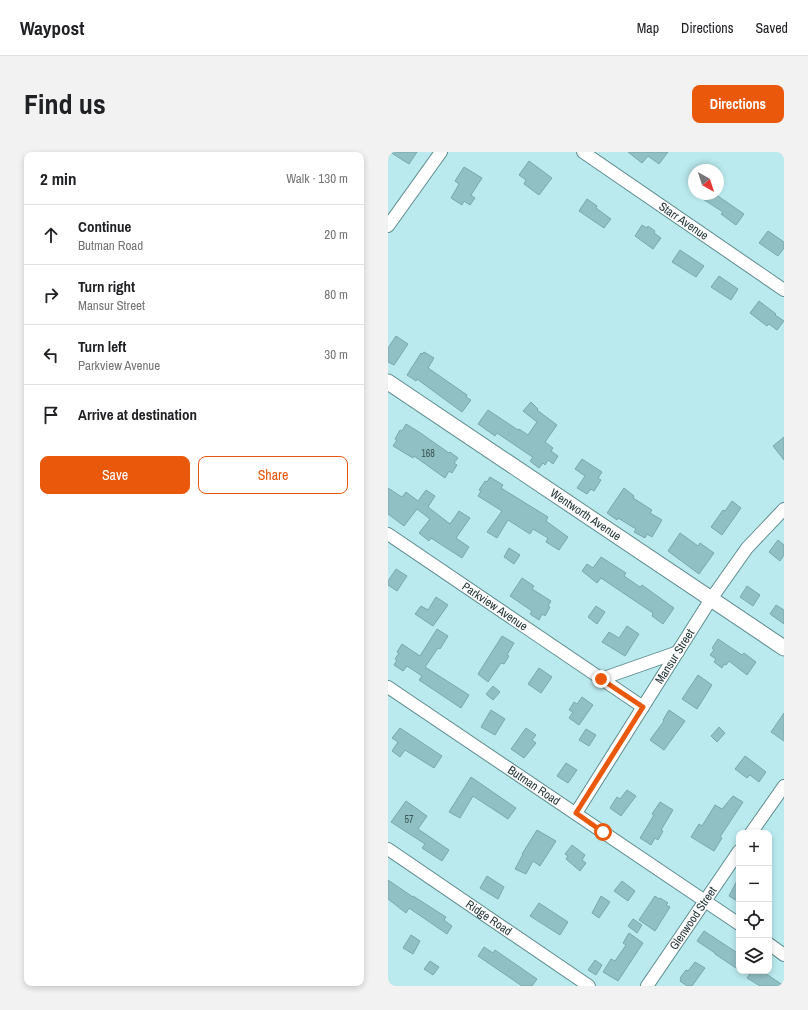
<!DOCTYPE html>
<meta charset="utf-8">
<style>
:root{--surface:#fff;--page:#f2f2f2;--text:#202124;--muted:#757577;--line:#e0e0e0;--accent:#ea580c}
body{margin:0;font-family:"Archivo Narrow",sans-serif;background:var(--page);color:var(--text)}
.controls{position:absolute;right:12px;bottom:12px;display:grid;overflow:hidden;border-radius:8px;box-shadow:0 2px 6px #0003}
.controls button{width:36px;height:36px;display:grid;place-items:center;padding:0;border:0;border-bottom:1px solid var(--line);background:var(--surface);color:var(--text);font:20px sans-serif}
.compass{position:absolute;left:300px;top:12px;width:36px;height:36px;border-radius:50%;background:var(--surface);box-shadow:0 2px 6px #0003;rotate:141deg}
.stop{position:absolute;width:12px;height:12px;margin:-9px;border:3px solid #ea580c;border-radius:50%;background:#fff}
.stop.end{background:#ea580c;border-color:#fff;box-shadow:0 1px 4px #0008}
.list{margin:0;padding:0;list-style:none}
h2{display:flex;justify-content:space-between;align-items:center;height:52px;margin:0;padding:0 16px;font-size:17px}
h2 small{font-size:13px;font-weight:400;color:var(--muted)}
.list li{display:grid;grid-template-columns:26px 1fr auto;gap:12px;align-items:center;box-sizing:border-box;height:60px;padding:0 16px;border-top:1px solid var(--line)}
.list b{display:block;font-size:15px;white-space:nowrap}
.list p{margin:0;font-size:13px;white-space:nowrap;color:var(--muted)}
.list em{font-size:13px;font-style:normal;color:var(--muted)}
.actions{display:flex;gap:8px;padding:12px 16px}
.actions a{flex:1;padding:9px 0;border:1px solid var(--accent);border-radius:8px;text-align:center;font-size:14px;color:var(--accent)}
.actions .main{background:var(--accent);color:#fff}
.icon{flex:none;width:22px;height:22px;fill:none;stroke:currentColor;stroke-width:2;stroke-linecap:round;stroke-linejoin:round}
.map{position:relative;flex:none;width:396px;height:834px;overflow:hidden;border-radius:8px}
header{display:flex;align-items:center;gap:24px;box-sizing:border-box;height:56px;padding:0 20px;background:var(--surface);border-bottom:1px solid var(--line)}
header strong{font-size:19px}
nav{display:flex;gap:22px;margin-inline-start:auto;font-size:14px}
.intro{display:flex;align-items:center;justify-content:space-between;box-sizing:border-box;height:96px;padding:0 24px}
h1{margin:0;font-size:28px}
.button{padding:10px 18px;border-radius:8px;background:var(--accent);color:#fff;font-size:14px;font-weight:700}
main{display:flex;gap:24px;padding:0 24px}
aside{flex:1;background:var(--surface);border-radius:8px;box-shadow:0 2px 6px #0003}
.map>svg:first-child{display:block}
.building{fill:#91c0c4;stroke:#7aa8ac}
.lines{fill:none;stroke-linecap:round;stroke-linejoin:round}
.minor-casing{stroke:#5f8c90;stroke-width:14}
.tertiary-casing{stroke:#5f8c90;stroke-width:17}
.minor{stroke:#fff;stroke-width:12}
.tertiary{stroke:#fff;stroke-width:15}
.route{stroke:#ea580c;stroke-width:5}
.labels{text-anchor:middle;dominant-baseline:central;stroke-width:4;stroke-linejoin:round;paint-order:stroke}
.number-label{font-size:10px;fill:#3b5556}
.street-label{font-size:12px;fill:#1e3132;stroke:#c7f8fb}
</style>
<header>
<strong>Waypost</strong>
<nav><a>Map</a><a>Directions</a><a>Saved</a></nav>
</header>
<div class="intro"><h1>Find us</h1><a class="button">Directions</a></div>
<main>
<aside>
<h2>2 min<small>Walk · 130 m</small></h2>
<ul class="list">
<li><svg class="icon" aria-label="ahead" viewBox="0 0 24 24"><path d="M12 20V5M6 11l6-6 6 6"/></svg><div><b>Continue</b><p>Butman Road</p></div><em>20 m</em></li>
<li><svg class="icon" aria-label="right" viewBox="0 0 24 24"><path d="M7 20v-9h11M14 6l5 5-5 5"/></svg><div><b>Turn right</b><p>Mansur Street</p></div><em>80 m</em></li>
<li><svg class="icon" aria-label="left" viewBox="0 0 24 24"><path d="M17 20v-9H6M10 6l-5 5 5 5"/></svg><div><b>Turn left</b><p>Parkview Avenue</p></div><em>30 m</em></li>
<li><svg class="icon" aria-label="arrive" viewBox="0 0 24 24"><path d="M6 21V4h12l-3 4 3 4H6"/></svg><div><b>Arrive at destination</b></div></li>
</ul>
<div class="actions"><a class="main">Save</a><a>Share</a></div>
</aside>
<div class="map">
<svg width="396" height="834" viewBox="0 0 396 834">
<rect width="100%" height="100%" fill="#baeaee"/>
<g class="building">
<path d="M2,0h27l-8,12z"/>
<path d="M240,0h40l-9,12 -11,-8 -6,7z"/>
<path d="M141,9l23,17 -13,17 -15,-11 2,-4 -7,-5z"/>
<path d="M76,15l18,11 -11,17 4,3 -5,7 -6,-4 -2,4 -11,-7 8,-14 -4,-3z"/>
<path d="M307,42h20l29,20 -8,11 -15,-11 2,-2z"/>
<path d="M199,47l10,7 -1,2 15,11 -7,9 -25,-17z"/>
<path d="M254,73l5,3 1,-2 7,5 -1,2 7,5 -8,11 -18,-13z"/>
<path d="M380,79l16,11v6l-6,8 -19,-13z"/>
<path d="M292,98l24,16 -8,11 -24,-15z"/>
<path d="M331,124l19,13 -7,11 -20,-13z"/>
<path d="M371,149l17,13 -1,1 9,6 -7,9 -8,-6 -2,2 -17,-13z"/>
<path d="M8,184l12,8 -14,21 -6,-3v-14z"/>
<path d="M36,200l10,6 -6,10 39,27 -1,2 5,3 -9,12 -45,-33 -1,2 -9,-6 14,-22 1,1z"/>
<path d="M143,250l7,7 -1,1 20,15 -12,17 8,6 -2,3 7,5 -5,8 -5,-4 -3,5 -2,-2 -4,5 -9,-7 3,-4 -2,-1 -34,-23 -2,3 -17,-12 10,-14 30,20 1,-1 9,6 9,-13 -14,-11z"/>
<path d="M18,272l13,8 30,21 1,-1 8,6 -4,5 3,2 -5,8 -3,-2 -4,7 -31,-22 -1,2 -20,-12 4,-6 -2,-1 5,-9 2,1z"/>
<path d="M396,285v23l-11,-14z"/>
<path d="M194,307l20,13 -4,6 3,2 -7,11 -3,-2 -4,5 -10,-6 8,-12 -10,-7z"/>
<path d="M102,325l13,8 -2,3 47,29 -2,4 22,16 -9,13 -13,-8 2,-4 -15,-9 -3,5 -22,-14 -11,18 -10,-6 15,-21 -24,-15 3,-5 -2,-1 6,-9 2,1z"/>
<path d="M0,336l14,9 4,-5 12,9 8,-11 9,6 -7,11 22,17 9,-13 11,7 -14,20 13,9 -7,11 -31,-20 -2,3 -10,-8 11,-14 -13,-10 -13,17 -16,-12z"/>
<path d="M236,336l10,8 -1,2 19,12 -2,3 12,7 -10,17 -5,-3 -2,4 -11,-6 2,-3 -18,-11 -1,2 -10,-7z"/>
<path d="M344,349l9,7 -19,27 -11,-8 12,-17 2,1z"/>
<path d="M292,381l18,13 2,-3 14,10 -15,21 -31,-23z"/>
<path d="M390,388l6,5v10l-4,6 -11,-9z"/>
<path d="M121,396l11,7 -6,9 -10,-7z"/>
<path d="M213,405l25,16 -2,3 16,11 2,-2 32,23 -11,16 -11,-8 1,-3 -52,-35 -4,5 -15,-12 5,-7 6,4z"/>
<path d="M8,417l11,7 -10,15 -9,-6v-4z"/>
<path d="M134,426l12,8 -2,3 19,12 -3,5 2,1 -5,9 -3,-2 -3,6 -9,-6 2,-3 -22,-15z"/>
<path d="M359,434l13,9 -7,11 -13,-9z"/>
<path d="M48,445l12,8 -15,21 -18,-12 6,-8 7,4z"/>
<path d="M388,453l8,5v14l-14,-10z"/>
<path d="M208,454l9,6 -8,12 -9,-7z"/>
<path d="M239,474l12,8 -14,22 -23,-14 7,-10 10,6z"/>
<path d="M49,477l11,7 -8,13 -2,-1 -13,19 44,28 -8,13 -42,-28 3,-4 -15,-10 -4,5 -9,-6 3,-5 -2,-1 4,-6 -2,-1 5,-8 18,12z"/>
<path d="M114,484l12,7 -7,12 2,1 -5,8 -3,-1 -13,19 -10,-8z"/>
<path d="M330,487l24,16 2,-2 12,9 -9,13 -18,-14 -3,4 -2,-1 -2,4 -8,-6 2,-3 -6,-4 4,-5 -2,-2z"/>
<path d="M151,516l13,9 -11,16 -13,-9z"/>
<path d="M310,523l14,10 -15,24 -15,-10z"/>
<path d="M105,534l7,6 -7,8 -7,-6z"/>
<path d="M194,545l11,8 -14,20 -10,-7 4,-6 -4,-2 5,-8 3,2z"/>
<path d="M103,558l14,9 -10,16 -14,-8z"/>
<path d="M281,558l16,11 -21,29 -14,-10 14,-19 -1,-1z"/>
<path d="M396,561v28l-13,-9z"/>
<path d="M331,575l6,6 -8,9 -6,-6z"/>
<path d="M12,576l42,28 -8,12 -29,-18 -5,7 -8,-6 6,-9 -6,-4z"/>
<path d="M138,576l10,7 -4,5 4,3 -12,15 -13,-9z"/>
<path d="M198,577l10,6 -7,11 -10,-6z"/>
<path d="M357,604l21,16 -7,10 -9,-7 -3,3 -12,-9z"/>
<path d="M178,611l11,7 -9,13 -11,-7z"/>
<path d="M83,625l45,31 -8,11 -35,-23 -13,22 -11,-6z"/>
<path d="M239,638l9,6 -15,20 -11,-8 7,-11 3,2z"/>
<path d="M345,644l10,6 -23,35 2,1 -8,13 -23,-14 8,-13 3,2 13,-21 7,4z"/>
<path d="M18,649l21,15 -9,13 31,21 -7,11 -20,-13 3,-4 -34,-22z"/>
<path d="M272,650l13,8 -12,20 2,1 -5,9 -3,-2 -4,7 -11,-7 14,-23 -2,-1z"/>
<path d="M149,678l19,11 -16,25 -7,-5 -7,13 -11,-5 8,-15h-1z"/>
<path d="M184,693l13,10 -3,5 4,3 -6,8 -14,-12 2,-3 -3,-2z"/>
<path d="M99,724l17,11 -6,12 -18,-11z"/>
<path d="M351,725v25l-10,-6z"/>
<path d="M0,728l25,17v-1l33,21 -2,3 8,6 -5,8 -38,-26 -3,5 -18,-14z"/>
<path d="M234,729l13,10 -7,10 -14,-10z"/>
<path d="M213,744l9,6 -11,16 -7,-5z"/>
<path d="M267,744l4,3 1,-1 8,5 -2,2 4,2 -15,24 -16,-11z"/>
<path d="M151,751l29,19 -8,13 -30,-19z"/>
<path d="M245,767l9,6 -5,8 -9,-7z"/>
<path d="M316,779l35,23v16l-24,-16v-1l-18,-12z"/>
<path d="M241,781l14,10 -25,38 -15,-9 8,-13 4,2 11,-16 -3,-2z"/>
<path d="M23,783l9,6 -7,13 -10,-6z"/>
<path d="M96,795l9,6 2,-3 42,29 -5,7h-10l-44,-30z"/>
<path d="M207,808l7,5 -6,10 -8,-5z"/>
<path d="M42,809l9,6 -6,8 -9,-6z"/>
<path d="M307,810l10,6 -13,18h-5l-7,-5 1,-2 -1,-1 6,-8 2,1z"/>
<path d="M364,819h10l22,15h-24l-13,-8z"/>
</g>
<g class="lines">
<defs>
<g id="minor">
<path id="s1" d="M195,0l201,138"/>
<path d="M0,74l53,-74"/>
<path id="s2" d="M0,382l255,173"/>
<path d="M213,527l77,-27"/>
<path id="s3" d="M0,535l351,237"/>
<path id="s4" d="M188,661l135,-214 36,-51 37,-39"/>
<path d="M363,681l33,-47"/>
<path id="s5" d="M0,697l201,137"/>
<path d="M381,792l15,11"/>
<path id="s6" d="M259,834l92,-135"/>
</g>
<g id="tertiary">
<path id="s7" d="M0,230l396,266"/>
</g>
</defs>
<use href="#minor" class="minor-casing"/>
<use href="#tertiary" class="tertiary-casing"/>
<use href="#minor" class="minor"/>
<use href="#tertiary" class="tertiary"/>
</g>
<g class="lines">
<path class="route" d="M213,527l42,28 -67,106 27,19"/>
</g>
<g class="labels">
<g class="number-label">
<text x="40" y="301">168</text>
<text x="21" y="667">57</text>
</g>
<g class="street-label">
<text stroke="none"><textPath href="#s1" startOffset="122">Starr Avenue</textPath></text>
<text stroke="none"><textPath href="#s7" startOffset="238">Wentworth Avenue</textPath></text>
<text stroke="none"><textPath href="#s2" startOffset="129">Parkview Avenue</textPath></text>
<text stroke="none"><textPath href="#s4" startOffset="185">Mansur Street</textPath></text>
<text stroke="none"><textPath href="#s3" startOffset="176">Butman Road</textPath></text>
<text stroke="none"><textPath href="#s5" startOffset="122">Ridge Road</textPath></text>
<text stroke="none"><textPath href="#s6" startOffset="82">Glenwood Street</textPath></text>
</g>
</g>
</svg>
<div class="controls">
<button>+</button>
<button>−</button>
<button><svg class="icon" aria-label="locate" viewBox="0 0 24 24"><circle cx="12" cy="12" r="6"/><path d="M12 2v4M12 18v4M2 12h4M18 12h4"/></svg></button>
<button><svg class="icon" aria-label="layers" viewBox="0 0 24 24"><path d="M12 4l9 5-9 5-9-5zM3 14l9 5 9-5"/></svg></button>
</div>
<svg class="compass" viewBox="-18 -18 36 36"><path d="M0-13l5 13h-10z" fill="#e53935"/><path d="M0 13l5-13h-10z" fill="#757577"/></svg>
<div class="stop" style="left:215px;top:680px"></div>
<div class="stop end" style="left:213px;top:527px"></div>
</div>
</main>
